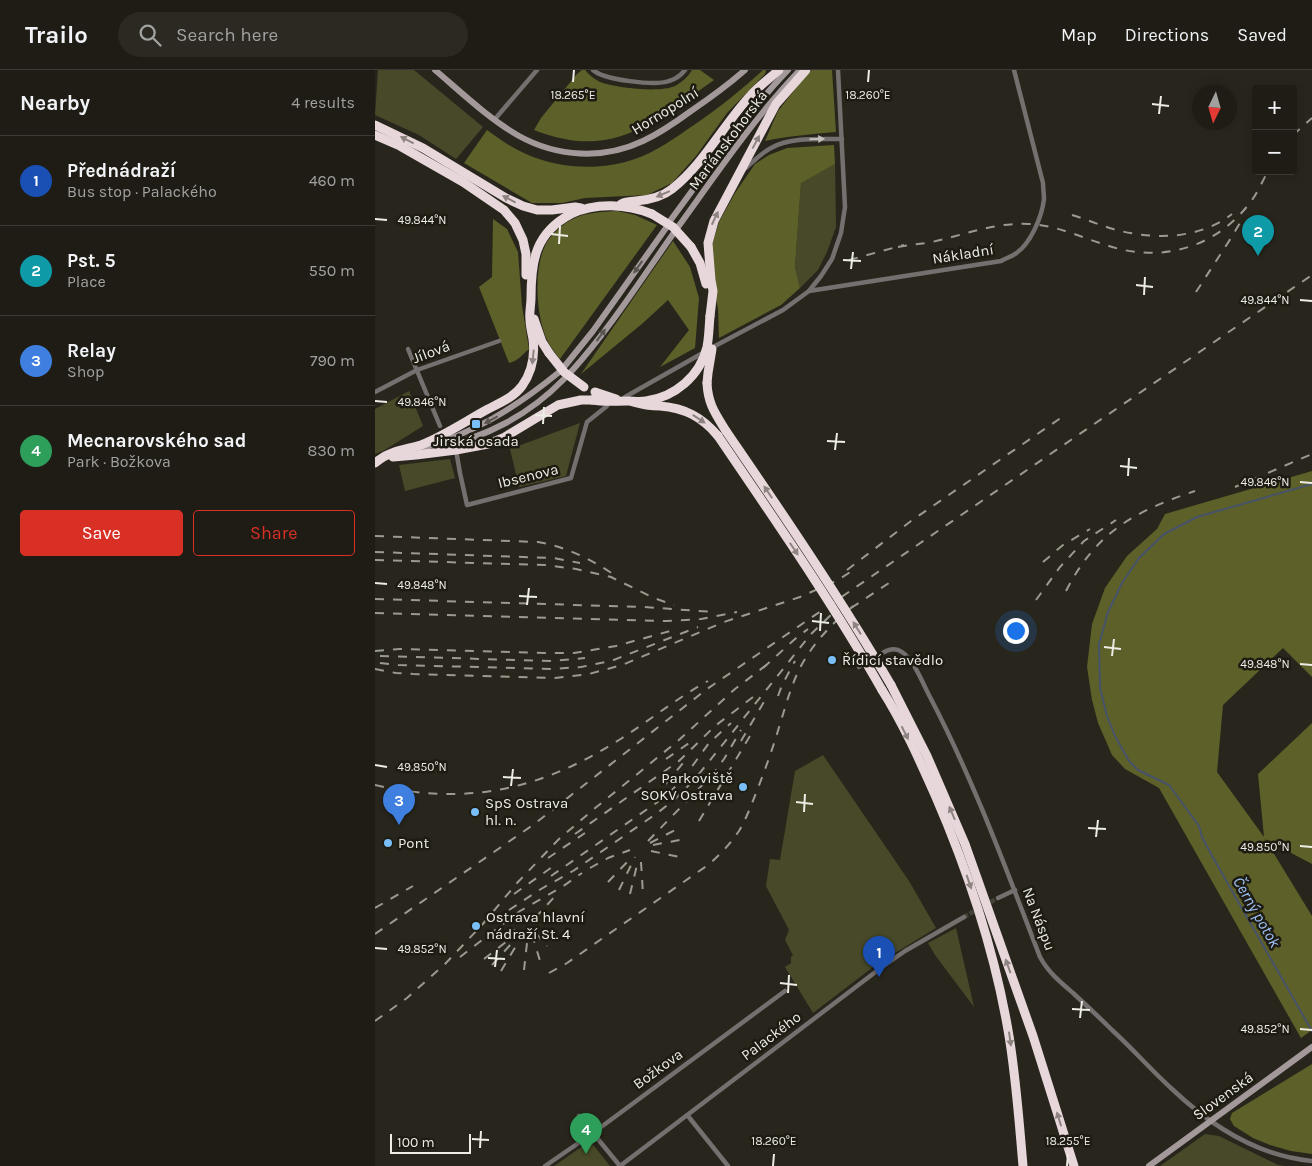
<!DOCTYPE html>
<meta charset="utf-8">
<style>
:root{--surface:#1e1c15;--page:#2b2922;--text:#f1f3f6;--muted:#a1a1a0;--line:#3c3a34;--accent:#d93025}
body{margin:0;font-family:Karla,sans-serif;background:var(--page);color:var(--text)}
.controls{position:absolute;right:15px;top:15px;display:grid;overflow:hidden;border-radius:5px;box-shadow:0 2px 8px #0003}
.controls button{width:45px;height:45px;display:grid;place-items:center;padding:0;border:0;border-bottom:1px solid var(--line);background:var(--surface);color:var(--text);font:25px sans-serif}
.compass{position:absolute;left:817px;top:15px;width:45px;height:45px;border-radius:50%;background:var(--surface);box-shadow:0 2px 8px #0003;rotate:185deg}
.scale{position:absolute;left:15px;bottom:12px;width:81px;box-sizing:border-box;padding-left:5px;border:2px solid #edece5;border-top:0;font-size:14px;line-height:18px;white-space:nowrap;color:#edece5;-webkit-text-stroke:4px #1e1c12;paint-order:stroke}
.you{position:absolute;left:640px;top:560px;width:18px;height:18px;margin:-12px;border:4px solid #fff;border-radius:50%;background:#1a73e8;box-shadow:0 0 0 8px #1a73e833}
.badge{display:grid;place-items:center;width:32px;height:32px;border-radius:50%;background:var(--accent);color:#fff;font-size:16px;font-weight:700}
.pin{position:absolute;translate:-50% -41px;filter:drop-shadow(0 1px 2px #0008)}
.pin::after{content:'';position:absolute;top:26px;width:18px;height:15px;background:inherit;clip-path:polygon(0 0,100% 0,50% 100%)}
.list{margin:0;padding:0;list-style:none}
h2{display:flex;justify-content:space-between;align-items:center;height:65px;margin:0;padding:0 20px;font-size:21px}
h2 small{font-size:16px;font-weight:400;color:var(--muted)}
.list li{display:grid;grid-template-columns:32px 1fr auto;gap:15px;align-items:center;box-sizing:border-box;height:90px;padding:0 20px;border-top:1px solid var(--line)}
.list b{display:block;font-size:19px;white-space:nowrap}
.list p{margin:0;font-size:16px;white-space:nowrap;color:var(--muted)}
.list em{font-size:16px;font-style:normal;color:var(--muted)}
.actions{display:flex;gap:10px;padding:15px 20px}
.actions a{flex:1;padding:11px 0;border:1px solid var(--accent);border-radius:5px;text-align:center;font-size:18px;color:var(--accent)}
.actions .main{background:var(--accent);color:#fff}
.icon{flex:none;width:28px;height:28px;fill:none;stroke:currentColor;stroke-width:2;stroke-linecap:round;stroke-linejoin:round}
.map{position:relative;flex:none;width:937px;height:1096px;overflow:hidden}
header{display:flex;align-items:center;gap:30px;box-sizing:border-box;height:70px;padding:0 25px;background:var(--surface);border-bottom:1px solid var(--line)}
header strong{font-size:24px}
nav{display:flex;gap:28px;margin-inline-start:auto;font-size:18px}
.search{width:350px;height:45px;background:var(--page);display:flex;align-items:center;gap:12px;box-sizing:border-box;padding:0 18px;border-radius:28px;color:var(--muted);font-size:19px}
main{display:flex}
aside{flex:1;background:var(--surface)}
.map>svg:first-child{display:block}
.green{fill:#474928}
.forest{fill:#5d6028}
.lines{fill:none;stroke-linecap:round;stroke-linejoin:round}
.stream{stroke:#47536a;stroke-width:2}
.street-tunnel{stroke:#46443a;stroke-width:4.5;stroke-dasharray:4.5 2;stroke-linecap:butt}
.street{stroke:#766f70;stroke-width:4.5}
.secondary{stroke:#a3999b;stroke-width:6}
.highway{stroke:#e7d7da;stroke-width:9}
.rail{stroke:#9b9a91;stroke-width:2;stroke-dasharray:9 9;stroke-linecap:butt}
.highway-bridge{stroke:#e7d7da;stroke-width:9}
.oneway{fill:#c3c0bc}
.oneway2{fill:#8d8380}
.oneway3{fill:#5a5450}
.ticks{fill:none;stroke:#edece5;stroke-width:2}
.poi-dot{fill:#7abef8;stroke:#1e1c12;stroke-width:2}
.labels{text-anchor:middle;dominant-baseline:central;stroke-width:5;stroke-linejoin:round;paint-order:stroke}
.street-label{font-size:15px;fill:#edece5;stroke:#1e1c12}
.poi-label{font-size:15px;fill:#edece5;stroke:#1e1c12;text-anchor:start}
.water-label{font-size:16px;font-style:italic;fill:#9dc2f7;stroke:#1e1c12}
.ticks-label{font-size:12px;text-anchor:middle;fill:#edece5;stroke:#1e1c12;stroke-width:5;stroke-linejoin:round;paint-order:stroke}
</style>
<header>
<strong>Trailo</strong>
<div class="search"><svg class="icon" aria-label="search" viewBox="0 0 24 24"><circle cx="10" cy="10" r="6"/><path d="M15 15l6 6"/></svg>Search here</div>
<nav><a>Map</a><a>Directions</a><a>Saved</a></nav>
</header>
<main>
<aside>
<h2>Nearby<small>4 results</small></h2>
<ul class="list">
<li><span class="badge" style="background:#1a4fb4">1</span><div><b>Přednádraží</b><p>Bus stop · Palackého</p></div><em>460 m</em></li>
<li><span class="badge" style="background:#0f9aa8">2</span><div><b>Pst. 5</b><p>Place</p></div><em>550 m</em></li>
<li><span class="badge" style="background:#3f7fe0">3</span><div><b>Relay</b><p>Shop</p></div><em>790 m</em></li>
<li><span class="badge" style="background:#2e9e5b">4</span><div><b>Mecnarovského sad</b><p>Park · Božkova</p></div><em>830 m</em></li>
</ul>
<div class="actions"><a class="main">Save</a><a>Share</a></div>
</aside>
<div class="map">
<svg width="937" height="1096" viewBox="0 0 937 1096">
<rect width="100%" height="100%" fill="#28261c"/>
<g class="green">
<path d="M3,0h36l69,57 -27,32 -37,-24 -44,-20z"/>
<path d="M460,94l1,63 -9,25 -9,18 -18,18 -5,-21 6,-85z"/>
<path d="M34,321l14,35 -40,25 -8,3v-45z"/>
<path d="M205,353l-14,53 -47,11 -9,-38z"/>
<path d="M75,389l5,19 -50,13 -6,-26z"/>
<path d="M448,685l86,126 27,47 -59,36 -64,49 -28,-46 6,-4v-6l2,-2 -8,-15 4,-10 -23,-44 4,-27 10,1 15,-89z"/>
<path d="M581,858l18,79 -39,-52 -7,-12z"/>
<path d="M830,1064l14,2 59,29 7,1h-125z"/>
<path d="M215,1071l20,25h-56z"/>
</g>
<g class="forest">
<path d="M207,0h3c4,5 9,9 15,12 16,6 60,11 75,4 7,-4 13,-9 17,-16h8l14,10c-61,43 -102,81 -180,50l7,-12 36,-44z"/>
<path d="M388,0h3l-1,4 -38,39 -31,43 -24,27 -25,12 -62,3 -23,5h-30l-68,-40 23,-33c12,9 25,18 39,24 33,15 75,17 109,5 21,-7 41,-22 59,-34 25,-17 47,-35 69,-55z"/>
<path d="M437,0h20l4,62c-24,2 -48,4 -71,9l13,-30 26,-33z"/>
<path d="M459,75l1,19 -34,19 -6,84 5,21 -19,17 -62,33 -1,-29 -5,-27 -1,-37 7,-23 16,-29 20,-29 14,-9 18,-7z"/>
<path d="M242,141l18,4 22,10 -97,134c-4,-5 -8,-10 -11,-15 -13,-24 -16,-73 -4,-98 5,-11 18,-23 30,-28 13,-6 28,-6 42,-7z"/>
<path d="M118,149l14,10 11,23 4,54 7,43c-6,5 -11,12 -20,14l-30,-76 13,-10z"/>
<path d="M298,171l17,26 9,31 -4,50 -35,19 29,-37 -21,-30 -25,23 -62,51z"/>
<path d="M937,401v206l-29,-29 -60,57 -6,67 47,65 -6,-63 54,-51v141l-47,-25 47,77v114l-11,8 -142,-250 -34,-19 -13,-14 -14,-32 -6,-23 -5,-33 5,-43 13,-36 22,-32 30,-27 8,-15z"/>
<path d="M937,994v90l-21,-3 -21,-6 -17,-7 -19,-12 -4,-7 2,-6z"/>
</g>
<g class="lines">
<path class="stream" d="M937,414l-115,33 -33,17 -25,24 -17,25 -14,29 -9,32 1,44 7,28 8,20 14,25 9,9 31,15 30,41 3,11 9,17 101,177"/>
<g class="street-tunnel">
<path d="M610,835l13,-7"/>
<path d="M589,847l14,-8"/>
</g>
<g class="street">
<path d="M218,0c11,10 62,16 76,11 7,-2 12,-6 16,-11"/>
<path d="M120,49l42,-49"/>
<path d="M371,98l3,-3c7,-6 14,-13 22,-17 19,-11 49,-9 71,-9"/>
<path d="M434,221l192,-30c5,-3 10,-4 14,-7 16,-10 27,-38 29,-55 0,-5 -1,-11 -1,-16l-29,-113"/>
<path d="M340,276l68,-36 26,-19 12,-15 11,-17 9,-26 4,-26 -7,-137"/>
<path d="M33,279l32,77"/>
<path d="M0,322l42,-22 82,-29"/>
<path d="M250,327l76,-43"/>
<path d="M81,380l4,23 7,32 104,-27 16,-56 20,-16"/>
<path d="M506,584c6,-4 14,-7 21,-2 12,8 21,32 28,45 44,84 76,172 110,260 8,15 20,25 33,36 13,12 26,24 39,37 21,19 39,40 60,59 39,37 85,67 140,72"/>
<path d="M484,597l3,-2"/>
<path d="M623,828l17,-8"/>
<path d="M204,1046l41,50"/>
<path d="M313,1046l40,50"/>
<path d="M170,1096l48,-33 192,-142"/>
<path d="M245,1096l170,-129 92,-70 23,-16 59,-34"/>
</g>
<g class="secondary">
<path d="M60,0c26,22 54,49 84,66 38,21 84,24 124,5 17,-8 33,-19 48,-30 19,-13 37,-26 54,-41"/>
<path d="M295,151c38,-51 74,-105 118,-151"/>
<path d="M303,157c39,-54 76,-109 122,-157"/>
<path d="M189,297l29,-36 73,-103"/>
<path d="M195,303c39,-43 70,-92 103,-139"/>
<path d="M63,377c48,-9 92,-33 126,-68"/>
<path d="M44,379c54,-15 96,-41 139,-76"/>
<path d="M774,1096l163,-119"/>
</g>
<g class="highway">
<path d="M0,55l48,23 83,50 17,8 14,4h15l23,-3 6,1"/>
<path d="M0,65l25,11 63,36 41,28 11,13 8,17 3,14v21"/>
<path d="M246,134c5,-3 9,-2 15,-3 12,-1 26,-4 36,-12 32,-25 51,-64 79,-94 8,-9 19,-17 28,-25"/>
<path d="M316,177l9,16 6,21"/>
<path d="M335,246l3,-25 -2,-11 -3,-37 6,-22 62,-117 30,-34"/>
<path d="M159,249l8,23 7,11"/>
<path d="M332,313c1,21 8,30 19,48"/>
<path d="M258,332c10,3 17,4 27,4 25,2 42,11 58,30"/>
<path d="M18,387l23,-2 40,-5 32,-6 15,-6 55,-33 23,-5h11"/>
<path d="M0,393c5,-4 11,-8 17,-10 9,-4 19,-5 29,-8 23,-9 45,-24 67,-36 12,-6 26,-12 34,-23 10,-14 13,-31 11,-47 -1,-6 -3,-13 -3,-19 -1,-7 1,-15 1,-22 0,-37 4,-65 40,-84 25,-12 56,-10 81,0"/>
<path d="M516,615l36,71 38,88 68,192 41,130"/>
<path d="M507,620c21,33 37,69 53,105 33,76 59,154 73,235 8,45 11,91 15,136"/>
</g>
<g class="rail">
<path d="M918,65l19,-17"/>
<path d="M697,145c14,4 27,10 41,14 39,11 86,11 119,-15"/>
<path d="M523,177c11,-2 22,-3 34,-5 32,-7 63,-20 97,-18 28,1 53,14 80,22 52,17 106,2 140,-42 8,-10 13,-22 19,-33"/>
<path d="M474,190l55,-15"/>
<path d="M821,222l35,-54 13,-22"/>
<path d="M860,417l77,-33"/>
<path d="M0,466l163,6c28,5 51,16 75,32"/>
<path d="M0,482l178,6 27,5"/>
<path d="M0,490l170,5 31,4 35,8 43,21 20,7"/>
<path d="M668,492l20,-17 27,-16"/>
<path d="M472,500l64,-49 154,-106"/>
<path d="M691,521c30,-59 69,-80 129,-100"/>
<path d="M0,529l269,8 69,5"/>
<path d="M661,530l24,-33 24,-26 32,-21"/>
<path d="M476,538l41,-27"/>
<path d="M0,543l291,8 35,-2 36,-7"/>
<path d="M0,581l25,-2 145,4h29l42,-7 54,-15"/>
<path d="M5,586l172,5 33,-3"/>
<path d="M5,593l18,2 155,4 28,-2 30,-6 87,-34"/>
<path d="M388,598l32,-29 13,-10"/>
<path d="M0,599l21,4 17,1 142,4 34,-4 33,-9 102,-43 76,-25 38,-17 17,-11"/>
<path d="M403,626l4,-11 13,-24"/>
<path d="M366,671l24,-41"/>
<path d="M291,689l29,-20"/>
<path d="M0,715c92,21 165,5 244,-45 30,-19 58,-42 89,-59"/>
<path d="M279,728l29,-35"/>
<path d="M324,751l51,-85"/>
<path d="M200,764l104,-73 36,-35 42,-32"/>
<path d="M273,771l65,-67 11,-15 17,-29"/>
<path d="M275,773l31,-16"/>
<path d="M278,775l32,-6"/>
<path d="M276,781l33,7"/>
<path d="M173,788l37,-25"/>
<path d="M266,792l2,32"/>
<path d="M215,798l18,-10 22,-8"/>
<path d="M176,806l108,-75 15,-13 14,-16 21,-29 22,-20"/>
<path d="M233,812l24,-25"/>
<path d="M244,820l16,-33"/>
<path d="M139,824l41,-29"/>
<path d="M255,824l7,-29"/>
<path d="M0,838l38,-22"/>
<path d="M134,840l32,-21 32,-18 83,-57 18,-14 21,-21 116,-145 25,-24"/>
<path d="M160,848l22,-24"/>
<path d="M160,862l12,14"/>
<path d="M0,864l158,-109 174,-136 605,-414"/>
<path d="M157,864l8,27"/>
<path d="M115,869l30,-11"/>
<path d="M85,887l60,-46 42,-24 20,-14"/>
<path d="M109,889l36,-28"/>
<path d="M117,895l20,-22"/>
<path d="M149,900l4,-36"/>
<path d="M126,901l15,-25"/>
<path d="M174,903l18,-10 141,-98c12,-10 22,-21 31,-34 7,-12 12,-25 17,-38 9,-23 17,-45 24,-69 6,-19 11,-39 21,-58 13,-24 33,-45 55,-62"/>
<path d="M0,951l32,-23 38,-34 37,-39 35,-42 42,-44 35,-30 52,-42 34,-28 55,-50 34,-26"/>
</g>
<g class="highway-bridge">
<path d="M277,144l21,13 18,20"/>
<path d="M174,283l15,19 20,15"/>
<path d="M332,313l1,-10 4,-24"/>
<path d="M220,322l21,7"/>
<path d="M217,330c12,2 22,1 35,1 6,0 13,1 19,0 29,-4 54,-25 61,-54 2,-10 2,-20 3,-31"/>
<path d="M351,361c57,83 114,167 165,254"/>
<path d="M343,366c57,84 114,166 164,254"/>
</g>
</g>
<defs><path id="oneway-solid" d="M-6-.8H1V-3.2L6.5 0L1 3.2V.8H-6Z" transform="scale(1.25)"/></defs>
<use class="oneway" href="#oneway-solid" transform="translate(442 69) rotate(-2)"/>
<g class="oneway2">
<use href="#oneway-solid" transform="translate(32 70) rotate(-153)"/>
<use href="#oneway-solid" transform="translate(381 72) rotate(-62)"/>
<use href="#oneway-solid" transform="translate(288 124) rotate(157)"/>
<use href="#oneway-solid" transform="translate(134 129) rotate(-152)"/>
<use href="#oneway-solid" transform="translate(340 148) rotate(-65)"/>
<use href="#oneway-solid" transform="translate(158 287) rotate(96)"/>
<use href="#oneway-solid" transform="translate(324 349) rotate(33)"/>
<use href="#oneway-solid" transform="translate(393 422) rotate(-124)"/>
<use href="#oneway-solid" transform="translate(419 479) rotate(56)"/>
<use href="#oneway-solid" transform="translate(482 558) rotate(-122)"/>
<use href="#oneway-solid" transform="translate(530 663) rotate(63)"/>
<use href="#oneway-solid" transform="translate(577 743) rotate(-113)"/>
<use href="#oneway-solid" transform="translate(594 812) rotate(71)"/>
<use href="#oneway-solid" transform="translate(633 896) rotate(-110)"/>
<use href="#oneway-solid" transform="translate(635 969) rotate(82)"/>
<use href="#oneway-solid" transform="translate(684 1049) rotate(-107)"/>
</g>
<g class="oneway3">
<use href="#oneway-solid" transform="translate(263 197) rotate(125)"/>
<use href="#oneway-solid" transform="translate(226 265) rotate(-54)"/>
<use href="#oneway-solid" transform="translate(116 350) rotate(152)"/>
</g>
<path class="ticks" d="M198,12l1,-12M493,12l1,-12M777,34l17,2M784,44l2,-18M0,149l12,1M176,164l17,2M184,174l1,-18M468,190l18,1M476,199l2,-17M761,215l17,2M769,225l1,-18M925,230l12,1M0,331l12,1M160,345l17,1M168,354l1,-17M452,371l18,1M460,380l2,-17M745,396l17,2M753,406l1,-18M925,412l12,1M0,513l12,1M144,526l18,1M152,535l2,-17M437,551l17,2M445,561l1,-18M729,577l17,2M737,586l2,-17M925,594l12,1M0,695l12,2M128,707l18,1M136,716l2,-17M421,732l17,2M429,742l1,-18M713,758l18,1M721,767l2,-17M925,776l12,1M0,878l12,1M113,888l17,1M120,897l2,-17M405,913l17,2M413,923l1,-18M697,939l18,1M705,948l2,-17M925,959l12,1M97,1069l17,1M105,1078l1,-17M398,1096l1,-12M692,1096l1,-12"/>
<g class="poi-dot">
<rect x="96" y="349" width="10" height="10" rx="2.5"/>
<circle cx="457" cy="590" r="5"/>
<circle cx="368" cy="717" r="5"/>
<circle cx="100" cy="742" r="5"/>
<circle cx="13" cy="773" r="5"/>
<circle cx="101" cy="856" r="5"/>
</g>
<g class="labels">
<g class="street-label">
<text transform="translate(290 41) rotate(-32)">Hornopolní</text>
<text transform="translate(353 70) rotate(-53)">Mariánskohorská</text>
<text transform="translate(588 184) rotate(-9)">Nákladní</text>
<text transform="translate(56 282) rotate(-21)">Jílová</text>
<text transform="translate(153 406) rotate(-14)">Ibsenova</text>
<text transform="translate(664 849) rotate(69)">Na Náspu</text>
<text transform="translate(396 966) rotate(-37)">Palackého</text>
<text transform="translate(283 999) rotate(-36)">Božkova</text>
<text transform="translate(848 1026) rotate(-36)">Slovenská</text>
</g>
<g class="poi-label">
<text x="101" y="371" text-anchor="middle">Jirská osada</text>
<text x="467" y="590">Řídicí stavědlo</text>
<text x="358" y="708" text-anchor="end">Parkoviště<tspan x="358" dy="17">SOKV Ostrava</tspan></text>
<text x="110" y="733">SpS Ostrava<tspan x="110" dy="17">hl. n.</tspan></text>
<text x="23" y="773">Pont</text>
<text x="111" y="847">Ostrava hlavní<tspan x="111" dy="17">nádraží St. 4</tspan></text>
</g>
<g class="water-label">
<text transform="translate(882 842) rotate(60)">Černý potok</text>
</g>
</g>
<g class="ticks-label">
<text x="198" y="29">18.265°E</text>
<text x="493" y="29">18.260°E</text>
<text x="47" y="154">49.844°N</text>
<text x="890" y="234">49.844°N</text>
<text x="47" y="336">49.846°N</text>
<text x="890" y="416">49.846°N</text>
<text x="47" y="519">49.848°N</text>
<text x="890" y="598">49.848°N</text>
<text x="47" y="701">49.850°N</text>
<text x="890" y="781">49.850°N</text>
<text x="47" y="883">49.852°N</text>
<text x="890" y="963">49.852°N</text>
<text x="399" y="1075">18.260°E</text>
<text x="693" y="1075">18.255°E</text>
</g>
</svg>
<div class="controls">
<button>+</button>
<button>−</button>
</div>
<svg class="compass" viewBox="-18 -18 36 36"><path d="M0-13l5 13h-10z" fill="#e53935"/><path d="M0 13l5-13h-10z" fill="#a1a1a0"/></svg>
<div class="scale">100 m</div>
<div class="you"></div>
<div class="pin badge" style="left:504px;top:907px;background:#1a4fb4">1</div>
<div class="pin badge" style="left:883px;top:186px;background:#0f9aa8">2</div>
<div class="pin badge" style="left:24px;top:755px;background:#3f7fe0">3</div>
<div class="pin badge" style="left:211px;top:1084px;background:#2e9e5b">4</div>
</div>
</main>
